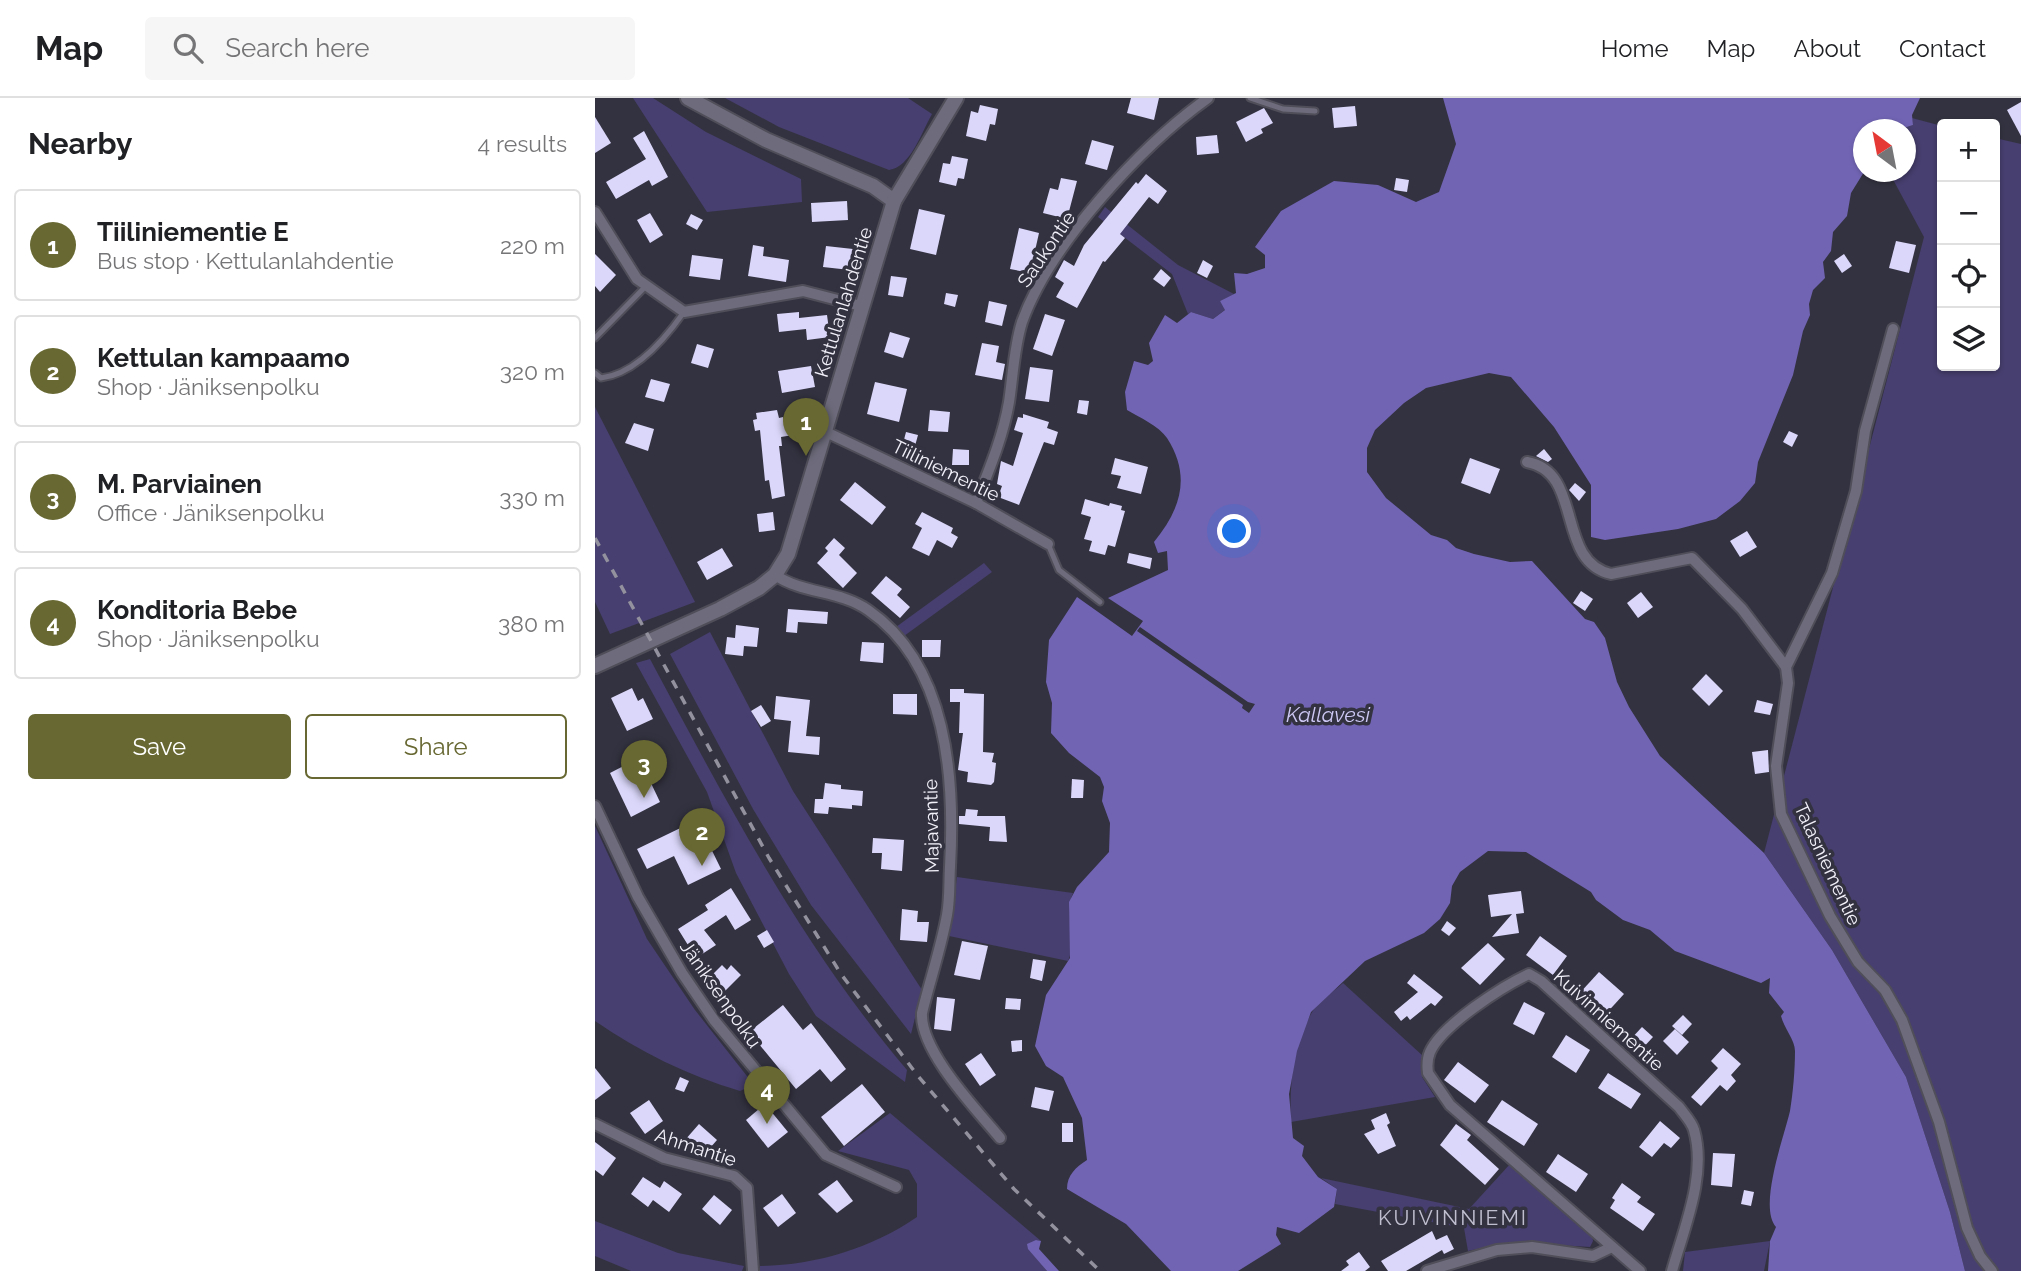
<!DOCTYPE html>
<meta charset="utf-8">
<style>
:root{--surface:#fff;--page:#f6f6f6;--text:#202124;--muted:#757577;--line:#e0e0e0;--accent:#676832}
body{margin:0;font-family:Raleway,sans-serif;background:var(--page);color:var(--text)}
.controls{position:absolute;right:21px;top:21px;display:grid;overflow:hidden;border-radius:7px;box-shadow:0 2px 5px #0004}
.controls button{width:63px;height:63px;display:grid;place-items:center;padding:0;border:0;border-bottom:2px solid var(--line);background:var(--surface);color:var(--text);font:35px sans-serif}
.compass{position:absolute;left:1258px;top:21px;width:63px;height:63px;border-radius:50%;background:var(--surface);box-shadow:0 2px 5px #0004;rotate:328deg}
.you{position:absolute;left:640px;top:434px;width:24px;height:24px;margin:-18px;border:5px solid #fff;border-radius:50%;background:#1a73e8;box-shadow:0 0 0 10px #1a73e833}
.badge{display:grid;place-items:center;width:46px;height:46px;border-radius:50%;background:var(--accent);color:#fff;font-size:23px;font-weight:700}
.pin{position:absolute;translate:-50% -58px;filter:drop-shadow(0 2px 4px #0008)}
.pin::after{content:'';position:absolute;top:37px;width:24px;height:21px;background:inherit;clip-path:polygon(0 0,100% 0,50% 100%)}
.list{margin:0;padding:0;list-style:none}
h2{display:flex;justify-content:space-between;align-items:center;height:91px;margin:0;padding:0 28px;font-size:30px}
h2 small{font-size:23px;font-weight:400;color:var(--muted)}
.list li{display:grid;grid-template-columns:46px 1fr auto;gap:21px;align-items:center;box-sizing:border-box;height:112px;margin:0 14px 14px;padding:0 14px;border:2px solid var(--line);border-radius:7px}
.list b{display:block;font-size:26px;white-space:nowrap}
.list p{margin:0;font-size:23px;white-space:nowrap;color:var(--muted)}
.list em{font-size:23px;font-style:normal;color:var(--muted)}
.actions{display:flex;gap:14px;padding:21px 28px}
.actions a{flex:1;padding:16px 0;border:2px solid var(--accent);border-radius:7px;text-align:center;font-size:24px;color:var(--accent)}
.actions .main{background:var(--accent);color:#fff}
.icon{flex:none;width:38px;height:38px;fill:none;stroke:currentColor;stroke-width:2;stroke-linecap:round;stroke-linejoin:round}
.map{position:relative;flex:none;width:1426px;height:1173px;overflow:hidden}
header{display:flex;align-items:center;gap:42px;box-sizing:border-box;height:98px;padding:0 35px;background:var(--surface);border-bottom:2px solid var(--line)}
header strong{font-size:33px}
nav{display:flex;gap:38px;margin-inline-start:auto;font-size:24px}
.search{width:490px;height:63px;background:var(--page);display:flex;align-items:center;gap:18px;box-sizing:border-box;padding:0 24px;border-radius:7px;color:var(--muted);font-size:26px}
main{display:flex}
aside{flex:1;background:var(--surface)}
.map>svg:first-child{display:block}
.green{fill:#473f6f}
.water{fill:#7164b3}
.pier{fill:#333240}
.building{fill:#dad7fa}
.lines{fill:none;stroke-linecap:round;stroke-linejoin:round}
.service-casing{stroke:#4f4e59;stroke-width:9}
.minor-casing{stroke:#4f4e59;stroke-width:14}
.tertiary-casing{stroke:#4f4e59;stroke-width:18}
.service{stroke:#6e6c7c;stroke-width:5}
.minor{stroke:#6e6c7c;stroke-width:10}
.tertiary{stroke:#6e6c7c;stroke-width:14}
.rail{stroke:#92919d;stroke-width:3.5;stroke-dasharray:9 9;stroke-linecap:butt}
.labels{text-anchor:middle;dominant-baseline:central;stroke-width:7;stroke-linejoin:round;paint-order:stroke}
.street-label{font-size:19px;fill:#f2f1fa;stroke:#333240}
.water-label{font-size:21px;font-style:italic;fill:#cdc8f4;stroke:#333240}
.neighbourhood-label{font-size:21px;letter-spacing:2px;fill:#c0bfd0;stroke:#333240}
</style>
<header>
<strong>Map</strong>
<div class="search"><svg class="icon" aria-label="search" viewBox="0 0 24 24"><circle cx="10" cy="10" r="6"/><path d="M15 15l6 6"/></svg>Search here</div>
<nav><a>Home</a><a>Map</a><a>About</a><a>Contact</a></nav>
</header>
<main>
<aside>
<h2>Nearby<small>4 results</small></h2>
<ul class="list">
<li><span class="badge">1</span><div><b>Tiiliniementie E</b><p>Bus stop · Kettulanlahdentie</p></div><em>220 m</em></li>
<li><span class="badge">2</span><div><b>Kettulan kampaamo</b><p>Shop · Jäniksenpolku</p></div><em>320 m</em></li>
<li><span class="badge">3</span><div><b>M. Parviainen</b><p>Office · Jäniksenpolku</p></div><em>330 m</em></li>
<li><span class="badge">4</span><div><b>Konditoria Bebe</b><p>Shop · Jäniksenpolku</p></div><em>380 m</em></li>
</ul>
<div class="actions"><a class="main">Save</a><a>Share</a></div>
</aside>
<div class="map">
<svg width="1426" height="1173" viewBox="0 0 1426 1173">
<rect width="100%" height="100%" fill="#333240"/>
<g class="green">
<path d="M38,0h20l53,34 95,47 1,23 -95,10z"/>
<path d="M130,0h183l24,16c-10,17 -21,53 -43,56l-110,-43z"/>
<path d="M1317,20l30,8v240h53v-228l26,6v1127h-56l-15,-59 -44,-135 -74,-127 -68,-97 160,-616 -35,-65h16v-42l-4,-1 12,-4z"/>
<path d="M510,109l73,58 56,29 -14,7 6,8 -13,10 -22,-7 -3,2 -16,-40 -74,-57z"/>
<path d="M0,309l100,195 -85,32 -15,-32z"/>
<path d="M389,465l8,9 -88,64 -8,-9z"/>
<path d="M115,534l83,159 129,199 -11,44 -100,-129 -58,-96 -83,-155z"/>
<path d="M55,561c77,144 151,286 257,411l-2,12 -89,-66 -27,-42 -53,-101 -29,-81 -71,-129z"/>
<path d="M0,728l52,113 48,71 59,75 -14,6c-53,-16 -100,-39 -145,-70z"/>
<path d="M362,779l116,16c-10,23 5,47 -5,68l-119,-25z"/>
<path d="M748,885l80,73 -1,21 13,20 -144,25c-2,-36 2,-76 20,-108 6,-12 22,-22 32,-31z"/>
<path d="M295,1015l151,128 -5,-1 -1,16 12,15h-287v-5c56,-1 110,-17 157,-49v-33l-8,-14 -71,-19z"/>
<path d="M916,1065l81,71 1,7 -3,6 -47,-3 -48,1 -27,6 -4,-23 -129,-24 2,-15 -16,-11 148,31z"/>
<path d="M0,1123l83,32 66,13 -2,5h-111l-36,-15z"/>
<path d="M1175,1143l-6,30h-81l2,-19z"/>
</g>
<g class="water">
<path d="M848,0h477l-8,17 1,10 -12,4 -38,1 1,42 -13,21 -4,23 -14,16 -2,19 -8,11 2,16 -12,12 -4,14 1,11 -7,16 -10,44 -35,87 -3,21 -15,18 -24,18 -38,10 -73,11 -14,-3v-52l-37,-58 -43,-50 -22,-4 -63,15 -22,15 -29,27 -8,18v24l19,26 45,37 16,5 9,8 18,6 36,8 22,-1 53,58 9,3 11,16 12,44 12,25 31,49 104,97 68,97 74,127 44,135 15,59h-197l2,-30 6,-14c-18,-20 8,-90 14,-116 3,-18 5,-41 5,-60 0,-11 -11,-23 -14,-35l3,-4 -15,-19 1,-15 -9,5 -86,-32 -25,-21 -27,-10 -27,-20 -5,-8 -65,-40 -38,-1 -28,21 -8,14 -2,17 -10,16 -16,14 -59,28 -54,51 -14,39 -8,43 4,44 11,8 -2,10 16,21 19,12 -3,18 -35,26 -22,-6 -1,8 5,9 -43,27h-67l-45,-47 -59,-35c0,-14 9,-22 20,-29l-5,-42 -19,-41 -17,-11 -11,-20 11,-51 24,-37 -1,-56 8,-15 32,-35 1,-29 -8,-22 2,-14 -4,-10 -31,-24 -18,-20 1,-30 -6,-21 3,-42 28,-43 55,39 11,-15 -35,-23 60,-28 -1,-19 -9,2 -4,-11c26,-32 38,-65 13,-104 -8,-12 -28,-21 -40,-28l-2,-18 9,-31 14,4 5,-4 -4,-18 16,-28 12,8 14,-11 22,7 12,-9 -5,-9 16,-8 -2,-20 13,1 18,-6v-13l-10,-8 26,-36 53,-30 44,4 38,17 23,-10 17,-48z"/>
<path d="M441,1142l5,1 -2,8 20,22h-12l-19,-22 -1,-5z"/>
</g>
<path class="pier" d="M545,529l108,75 7,2 -6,9 -7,-5 1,-3 -106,-74z"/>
<g class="building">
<path d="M536,0h28l-5,22 -27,-7z"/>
<path d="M1426,4v34l-14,-26z"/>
<path d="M385,7l18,4 -3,16 -5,-1 -4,17 -20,-5 5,-25 7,2z"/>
<path d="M760,8l2,20 -23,2 -2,-20z"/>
<path d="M669,10l9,15 -12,6 2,4 -17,9 -10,-20z"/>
<path d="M0,19l16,26 -16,10z"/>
<path d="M49,33l24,46 -16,9 -3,-6 -33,19 -10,-17 40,-23 -13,-21z"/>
<path d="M622,37l2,18 -22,2 -1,-18z"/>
<path d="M497,42l22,6 -7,24 -22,-6z"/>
<path d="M357,58l16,3 -4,20 -6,-1 -2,8 -17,-4 4,-19 7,1z"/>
<path d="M551,76l21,17 -9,13 -9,-7 -29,37 5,4 -20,24 -2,-1 -26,47 -21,-11 8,-14 -9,-6 9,-17 10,6 10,-21 52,-63 2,2z"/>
<path d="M466,80l16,3 -10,38 -24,-6 7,-25 8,2z"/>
<path d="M801,80l13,2 -2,12 -13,-2z"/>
<path d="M252,103l1,19 -36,2 -1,-19z"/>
<path d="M324,111l26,6 -9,40 -26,-6z"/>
<path d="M55,115l13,22 -13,8 -13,-23z"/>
<path d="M96,116l12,6 -6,10 -11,-6z"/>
<path d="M424,130l20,5 -9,40 -20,-4z"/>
<path d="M1301,143l20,4 -7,28 -20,-5z"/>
<path d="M158,147l11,2 -1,9 26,4 -3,22 -38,-6z"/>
<path d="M231,148l27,3 -3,21 -27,-3z"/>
<path d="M0,156l21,21 -16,17 -5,-6z"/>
<path d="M1249,156l8,12 -10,7 -8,-12z"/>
<path d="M97,157l31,4 -3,21 -31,-4z"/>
<path d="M608,162l10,6 -6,12 -10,-5z"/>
<path d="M566,171l10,9 -7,9 -11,-8z"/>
<path d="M296,178l16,2 -4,19 -15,-2z"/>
<path d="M351,195l12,2 -3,12 -11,-3z"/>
<path d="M394,203l18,4 -5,21 -17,-4z"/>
<path d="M204,214v6l28,-3 3,22 -23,3 -1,-11 -27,3 -2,-18z"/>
<path d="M450,216l20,6 -13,36 -19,-7z"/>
<path d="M295,234l20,6 -7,20 -19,-6z"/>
<path d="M387,245l17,3 -3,16 9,2 -3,16 -27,-5z"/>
<path d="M102,246l17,5 -6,19 -17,-5z"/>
<path d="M216,268l4,21 -33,6 -4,-22z"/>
<path d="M435,269l23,3 -4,32 -24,-3z"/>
<path d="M56,281l19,5 -6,18 -19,-5z"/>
<path d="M280,284l32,7 -8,33 -32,-8z"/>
<path d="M484,302l10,1 -2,14 -10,-2z"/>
<path d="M182,312l2,8 4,-1 1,5 7,-1 2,14 -12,2 1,9h-3l6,50 -13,3 -3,-19 -4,1 -5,-51 -5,1 -2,-11 4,-1 -1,-6z"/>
<path d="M335,312l20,2 -2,20 -20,-1z"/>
<path d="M428,316l26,8 -2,6 11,4 -4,13 -10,-3 -25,63 -21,-8 4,-11 -5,-2 4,-23 12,5 10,-33 -9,-3 4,-13 5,1z"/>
<path d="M39,325l20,6 -6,22 -23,-8z"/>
<path d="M1194,333l9,4 -6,12 -9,-5z"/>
<path d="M311,334l12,3 -6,22 -12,-2z"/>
<path d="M358,351l16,1v15h-17z"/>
<path d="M949,351l8,10 -4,3 -12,-6z"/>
<path d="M520,360l33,9 -7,27 -24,-6 4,-12 -10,-2z"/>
<path d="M875,360l30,11 -10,25 -29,-11z"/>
<path d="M260,384l31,25 -14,18 -32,-25z"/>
<path d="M980,385l11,9 -7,9 -10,-11z"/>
<path d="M490,401l24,7 1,-3 12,3 -1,4 4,1 -10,36 -7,-2 -3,10 -16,-4 3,-10 -8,-2 7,-22 -10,-3z"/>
<path d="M178,414l2,18 -16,2 -2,-18z"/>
<path d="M327,414l31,16 -2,5 7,4 -6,11 -15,-8 -8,16 -17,-8 10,-20 -7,-4z"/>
<path d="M1152,433l10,16 -17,10 -10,-16z"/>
<path d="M239,440l11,10 -6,7 18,18 -14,15 -26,-25 11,-12 -3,-3z"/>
<path d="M127,450l11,18 -26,14 -10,-18z"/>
<path d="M534,455l23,5 -2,11 -23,-6z"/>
<path d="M291,478l16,13 -5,6 13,12 -10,11 -29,-25z"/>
<path d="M986,493l12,8 -8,12 -12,-8z"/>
<path d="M1046,494l12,15 -15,11 -11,-15z"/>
<path d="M193,511l40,3 -1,12 -29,-2 -1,11 -11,-1z"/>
<path d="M141,527l23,3 -2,19 -13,-1 -1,10 -18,-2 2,-17 8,1z"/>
<path d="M327,542h19l-1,17h-18z"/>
<path d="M267,544l22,1 -1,20 -23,-2z"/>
<path d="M1111,576l17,17 -14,15 -17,-17z"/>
<path d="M37,590l6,13 5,-3 10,21 -26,12 -16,-33z"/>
<path d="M355,591h14v4l20,1 -1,58 11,1 -2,9 4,1 -2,19 -3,3 -24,-3 1,-10 -10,-2 5,-37h-4l1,-31h-10z"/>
<path d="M298,596h24v21l-24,-1z"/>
<path d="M181,598l34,4 -4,36 14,1 -1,18 -31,-3 3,-31 -17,-2z"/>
<path d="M1162,602l16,4 -3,11 -16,-3z"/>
<path d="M166,607l10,16 -10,6 -10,-16z"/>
<path d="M1173,652l1,22 -14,2 -3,-22z"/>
<path d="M44,660l21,44 -29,15 -21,-44z"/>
<path d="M477,681l12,1 -1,18h-12z"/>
<path d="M230,685l16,2v4l22,2 -1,15 -10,-1v4l-23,-2 -1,7 -14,-1 1,-14h8z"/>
<path d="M371,711l12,1 -1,6h28l2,26 -18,-1 1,-14 -31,-3v-8h6z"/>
<path d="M102,722l24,49 -33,16 -14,-29 -27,13 -10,-20z"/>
<path d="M278,740l31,2 -2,31 -21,-2 1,-16h-10z"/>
<path d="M136,790l20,32 -16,10 -9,-15 -22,15 12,15 -20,13 -18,-29 30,-19 -3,-5z"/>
<path d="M926,793l3,22 -8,1 3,19 -27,4 20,-23 -21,3 -3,-22z"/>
<path d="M307,811l16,2 -1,11h12l-2,20 -27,-2z"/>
<path d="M852,823l9,7 -7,8 -8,-6z"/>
<path d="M172,832l7,12 -10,6 -7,-12z"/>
<path d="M945,838l27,20 -14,19 -27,-20z"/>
<path d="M367,843l26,5 -8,34 -26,-5z"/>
<path d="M893,845l17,16 -25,26 -19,-17z"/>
<path d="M438,861l13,2 -4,20 -12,-3z"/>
<path d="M127,867l5,5 4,-5 10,10 -19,19 -11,-10 3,-3 -4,-4z"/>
<path d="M1004,874l25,22 -21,23 -25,-22z"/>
<path d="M819,876l29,23 -8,9 -4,-3 -21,17 -3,-4 -6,5 -7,-9 24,-20 -11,-9z"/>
<path d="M342,899l18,2 -4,32 -17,-2z"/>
<path d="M411,900l15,1 -1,11 -15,-1z"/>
<path d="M929,904l21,11 -11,22 -21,-11z"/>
<path d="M188,907l20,25 8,-7 35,46 -15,13 -11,-13 -24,20 -47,-57z"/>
<path d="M1088,917l9,9 -10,11 -10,-9z"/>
<path d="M1047,929l11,10 -13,14 -11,-10z"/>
<path d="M1080,931l14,13 -12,13 -14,-14z"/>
<path d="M971,937l24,15 -14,23 -24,-16z"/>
<path d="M427,942v11l-10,1 -1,-11z"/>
<path d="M1128,950l18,16 -10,11 5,6 -9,10 -7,-6 -19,21 -10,-9 27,-29 -7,-7z"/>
<path d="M386,955l15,22 -16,11 -15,-22z"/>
<path d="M863,964l31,23 -14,18 -31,-23z"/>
<path d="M0,970l16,20 -16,12z"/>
<path d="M1013,975l33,21 -10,15 -33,-21z"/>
<path d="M85,979l9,4 -5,11 -9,-3z"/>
<path d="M267,986l23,28 -41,34 -23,-29z"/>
<path d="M440,989l19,4 -5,20 -18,-4z"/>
<path d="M54,1002l14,21 -18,13 -15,-21z"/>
<path d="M907,1002l36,24 -14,22 -37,-24z"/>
<path d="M170,1006l23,28 -20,16 -22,-28z"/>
<path d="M791,1015l4,10 -3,2 9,21 -18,8 -14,-20 11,-5 -4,-9z"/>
<path d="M1065,1023l20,17 -9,10 -7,-5 -12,14 -13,-10z"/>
<rect x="467" y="1025" width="11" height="19"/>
<path d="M104,1026l18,16 -14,16 -18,-16z"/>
<path d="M861,1026l15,11 -4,5 32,29 -14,16 -45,-40z"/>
<path d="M0,1044l21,16 -13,18 -8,-6z"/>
<path d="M1118,1055l22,1 -3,33 -21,-2z"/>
<path d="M963,1056l30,20 -12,18 -30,-20z"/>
<path d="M48,1079l17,11 4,-7 18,13 -13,18 -16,-12 -5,7 -17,-13z"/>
<path d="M242,1082l16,21 -16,12 -19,-19z"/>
<path d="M1027,1085l19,14 -4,5 18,12 -12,17 -33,-23 5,-8 -3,-2z"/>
<path d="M1149,1092l10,2 -3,14 -10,-2z"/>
<path d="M187,1096l14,19 -18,14 -15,-19z"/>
<path d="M119,1097l18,15 -12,15 -18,-16z"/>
<path d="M837,1133l4,9 11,-5 7,14 -10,5 -2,-4 -36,21h-18l-7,-10z"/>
<path d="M764,1154l11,15 -5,4h-24l8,-6 -3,-4z"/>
</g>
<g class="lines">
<defs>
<g id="service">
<path d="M655,0l33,11 32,2"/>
<path d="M0,240l51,-52"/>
<path d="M0,275l6,5c35,-4 64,-39 83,-66"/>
<path d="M453,446l11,26 41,32"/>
</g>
<g id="minor">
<path d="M0,114l42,67 47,33 119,-21 58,15"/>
<path d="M1298,231l-28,102 -9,60 -24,82 -46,94 2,16 -12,83 5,48 49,102 28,46 27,28 17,30 37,102 28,106 13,28 12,15"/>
<path d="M231,334l150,71 72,41"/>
<path d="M932,364c57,10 28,99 84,112l81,-16 50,51 44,58"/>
<path d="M381,405c13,-33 27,-66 33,-101 4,-26 5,-55 13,-80 28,-78 119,-176 186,-224"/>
<path d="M180,477c28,19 64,15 93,35 80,55 87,169 82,257 -1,16 0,32 -3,48 -6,33 -17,65 -25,98 -2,38 54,96 78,125"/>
<path d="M0,708l43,91 44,76 32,47 112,135 70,32"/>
<path d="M0,1026l69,34 70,18 13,12 6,83"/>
<path d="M832,1173l70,-21 35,-3 61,9 19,-9"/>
<path d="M1045,1173l-190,-166 -22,-32c-1,-7 -1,-14 2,-21 12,-27 73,-66 99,-78l12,7 138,126c5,7 13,15 15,23 13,45 -10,98 -22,141"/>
</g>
<g id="tertiary">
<path d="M93,0l78,42 107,46 21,15"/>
<path d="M0,568l125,-57 39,-21 16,-13 13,-21 106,-353 62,-103"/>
</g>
</defs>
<use href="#service" class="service-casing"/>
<use href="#minor" class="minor-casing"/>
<use href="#tertiary" class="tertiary-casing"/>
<use href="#service" class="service"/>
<use href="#minor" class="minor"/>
<use href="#tertiary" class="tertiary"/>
<path class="rail" d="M0,440l174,320 72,116 77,102 96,113 86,82"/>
</g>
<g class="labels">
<g class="street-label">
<text transform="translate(451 151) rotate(-56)">Saukontie</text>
<text transform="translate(248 204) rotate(-73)">Kettulanlahdentie</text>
<text transform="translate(351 372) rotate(26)">Tiiliniementie</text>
<text transform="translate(336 728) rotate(-91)">Majavantie</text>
<text transform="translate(1233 766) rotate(65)">Talasniementie</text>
<text transform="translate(126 896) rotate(55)">Jäniksenpolku</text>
<text transform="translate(1014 922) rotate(42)">Kuivinniementie</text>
<text transform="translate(101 1049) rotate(18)">Ahmantie</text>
</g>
<g class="water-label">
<text x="733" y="616">Kallavesi</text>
</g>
<g class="neighbourhood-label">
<text x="858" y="1119">KUIVINNIEMI</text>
</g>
</g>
</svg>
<div class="controls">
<button>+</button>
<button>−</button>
<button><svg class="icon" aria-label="locate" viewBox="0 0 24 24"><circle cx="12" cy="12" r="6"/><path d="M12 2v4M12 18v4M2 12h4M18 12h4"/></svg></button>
<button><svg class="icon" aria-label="layers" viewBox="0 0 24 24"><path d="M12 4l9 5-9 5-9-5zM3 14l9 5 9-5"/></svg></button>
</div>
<svg class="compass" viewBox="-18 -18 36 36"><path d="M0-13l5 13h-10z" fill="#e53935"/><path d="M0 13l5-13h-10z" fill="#757577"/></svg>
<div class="you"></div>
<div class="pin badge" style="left:211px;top:358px">1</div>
<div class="pin badge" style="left:107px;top:768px">2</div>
<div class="pin badge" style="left:49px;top:700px">3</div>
<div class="pin badge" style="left:172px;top:1026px">4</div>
</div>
</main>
